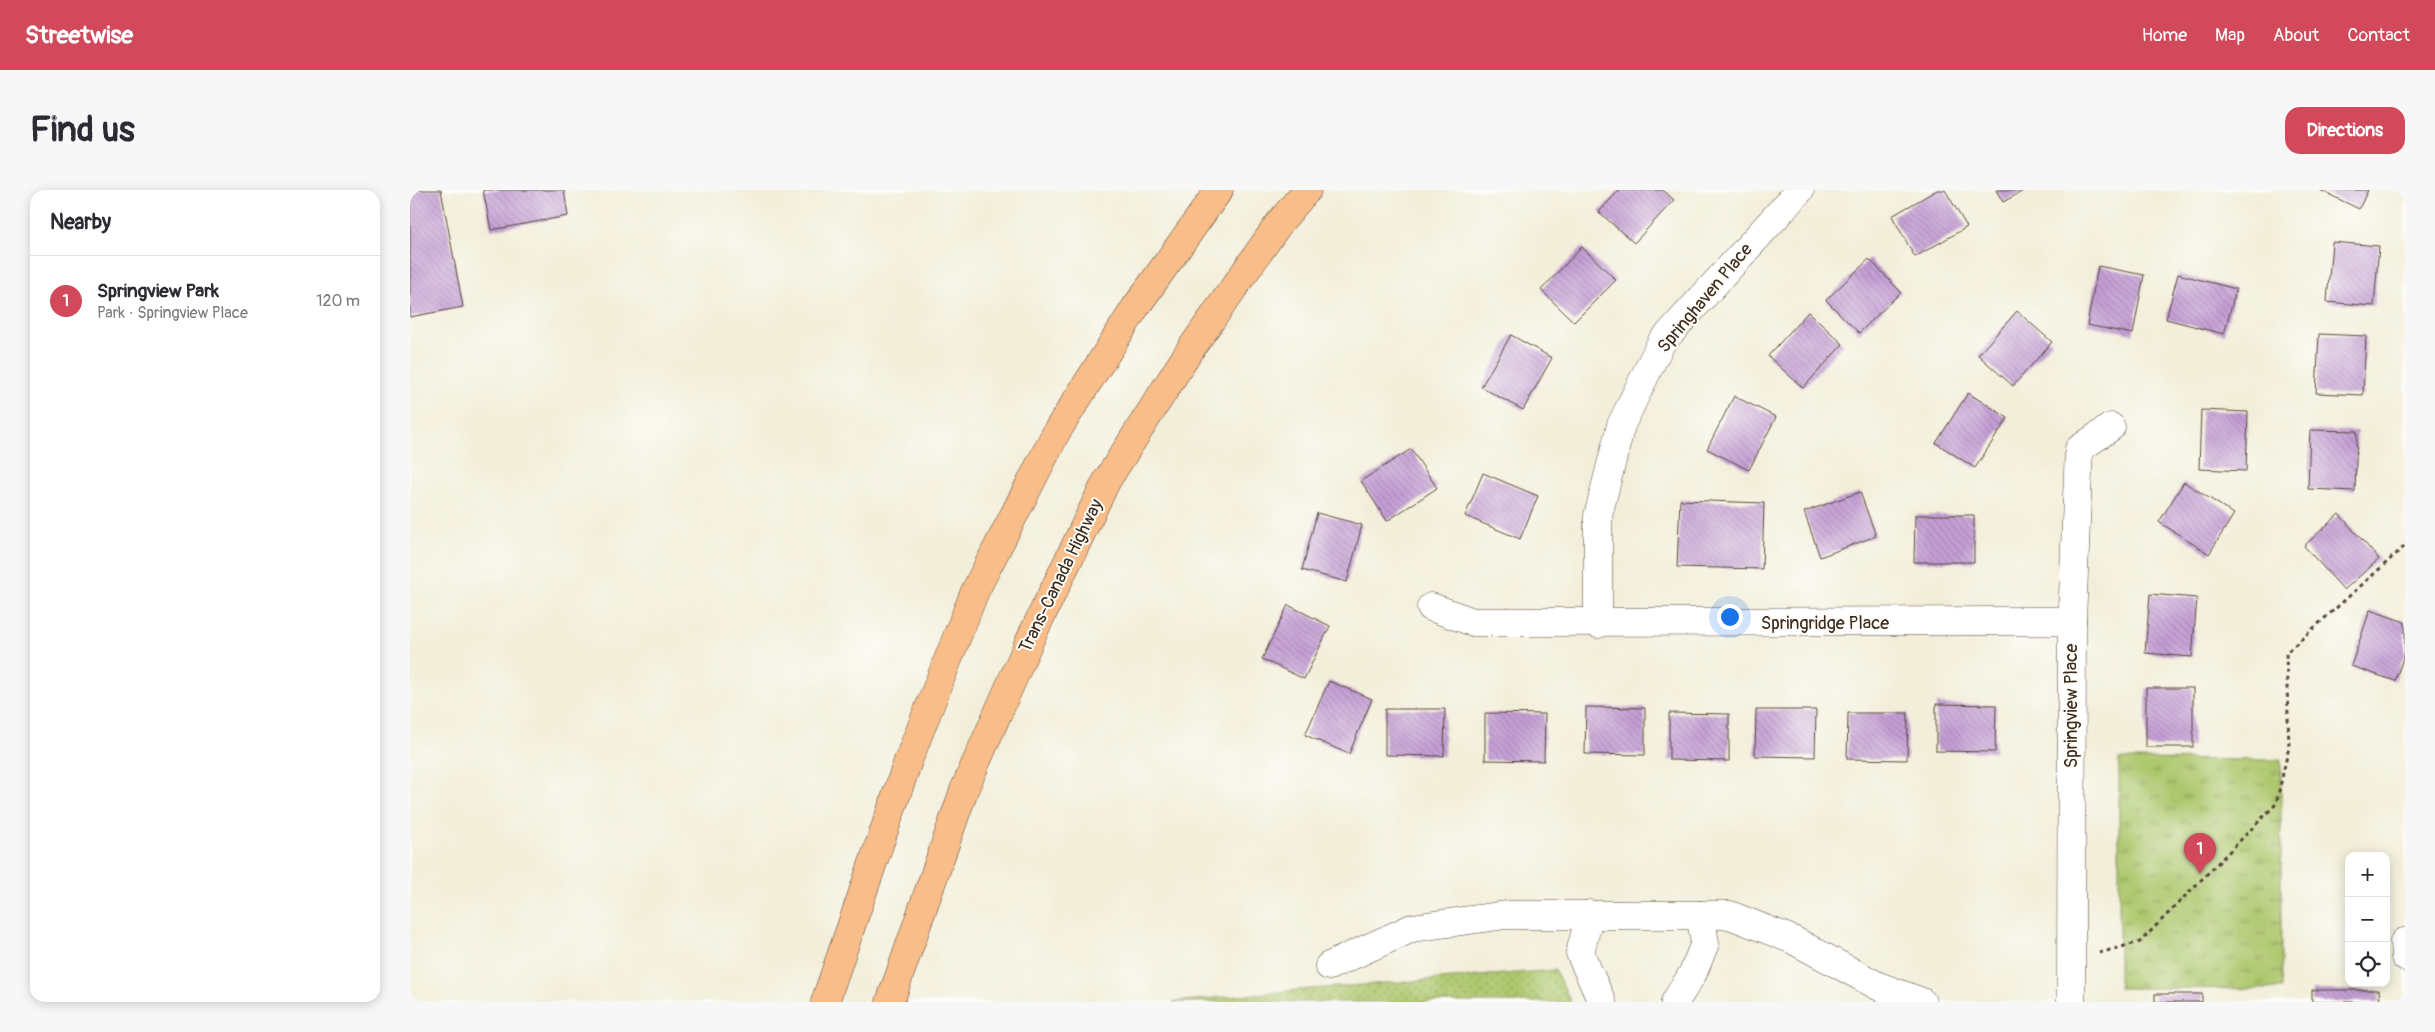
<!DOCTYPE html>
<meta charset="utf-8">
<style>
:root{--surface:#fff;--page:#f7f7f7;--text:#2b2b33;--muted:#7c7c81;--line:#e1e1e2;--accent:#d1495b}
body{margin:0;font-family:Pangolin,sans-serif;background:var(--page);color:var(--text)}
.controls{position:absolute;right:15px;bottom:15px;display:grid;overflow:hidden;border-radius:10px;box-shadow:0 2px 12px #0003}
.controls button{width:45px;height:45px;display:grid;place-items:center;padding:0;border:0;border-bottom:1px solid var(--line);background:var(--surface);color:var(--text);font:25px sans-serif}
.you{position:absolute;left:1319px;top:426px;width:18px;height:18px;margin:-12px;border:4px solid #fff;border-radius:50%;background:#1a73e8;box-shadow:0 0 0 8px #1a73e833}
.badge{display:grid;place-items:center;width:32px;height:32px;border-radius:50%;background:var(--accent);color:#fff;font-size:16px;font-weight:700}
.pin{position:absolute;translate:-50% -41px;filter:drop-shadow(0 1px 2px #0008)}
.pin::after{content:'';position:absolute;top:26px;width:18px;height:15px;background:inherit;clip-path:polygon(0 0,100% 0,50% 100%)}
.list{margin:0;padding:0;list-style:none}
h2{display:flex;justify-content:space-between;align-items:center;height:65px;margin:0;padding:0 20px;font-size:21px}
h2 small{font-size:16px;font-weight:400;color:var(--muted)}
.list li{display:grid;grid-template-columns:32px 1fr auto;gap:15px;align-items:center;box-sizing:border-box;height:90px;padding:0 20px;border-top:1px solid var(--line)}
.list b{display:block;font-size:19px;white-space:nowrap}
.list p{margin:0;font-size:16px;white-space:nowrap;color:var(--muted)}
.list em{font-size:16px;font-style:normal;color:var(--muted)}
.icon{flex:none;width:28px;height:28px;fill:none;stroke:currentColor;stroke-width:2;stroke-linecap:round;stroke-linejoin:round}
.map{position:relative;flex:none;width:1995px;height:812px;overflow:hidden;border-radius:15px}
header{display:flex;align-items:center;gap:30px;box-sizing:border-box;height:70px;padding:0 25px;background:var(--accent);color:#fff}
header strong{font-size:24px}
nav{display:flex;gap:28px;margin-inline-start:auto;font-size:18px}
.intro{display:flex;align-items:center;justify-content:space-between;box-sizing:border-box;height:120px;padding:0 30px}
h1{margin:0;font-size:35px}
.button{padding:12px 22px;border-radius:15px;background:var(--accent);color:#fff;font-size:18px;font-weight:700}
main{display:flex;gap:30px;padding:0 30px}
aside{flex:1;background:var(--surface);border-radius:15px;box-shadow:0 2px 12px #0003}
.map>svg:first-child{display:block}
.grass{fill:url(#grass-dots);stroke:#747846}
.park{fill:url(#park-tufts);stroke:#747846}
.building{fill:url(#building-back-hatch)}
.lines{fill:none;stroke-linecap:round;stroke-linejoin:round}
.minor-casing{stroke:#56473a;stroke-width:29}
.highway-casing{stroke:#56473a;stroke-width:29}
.path{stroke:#56473a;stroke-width:3;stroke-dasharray:4 4;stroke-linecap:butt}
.minor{stroke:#fff;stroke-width:28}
.highway{stroke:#f8bd89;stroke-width:28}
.labels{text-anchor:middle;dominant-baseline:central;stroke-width:4;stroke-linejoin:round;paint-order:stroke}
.street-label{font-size:18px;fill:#3b2a1e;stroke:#fdfcf7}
</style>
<header>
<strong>Streetwise</strong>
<nav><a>Home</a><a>Map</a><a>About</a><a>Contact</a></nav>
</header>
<div class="intro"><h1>Find us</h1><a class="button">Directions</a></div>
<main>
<aside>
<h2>Nearby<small></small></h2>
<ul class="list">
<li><span class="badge">1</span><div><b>Springview Park</b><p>Park · Springview Place</p></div><em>120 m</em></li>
</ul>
</aside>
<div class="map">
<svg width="1995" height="812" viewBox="0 0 1995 812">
<defs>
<pattern id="grass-dots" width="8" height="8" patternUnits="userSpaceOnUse" patternTransform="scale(1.25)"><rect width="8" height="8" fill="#adc76d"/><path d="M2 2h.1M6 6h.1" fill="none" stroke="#8ea259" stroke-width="1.8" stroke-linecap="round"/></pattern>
<pattern id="park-tufts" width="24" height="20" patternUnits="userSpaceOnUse" patternTransform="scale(1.25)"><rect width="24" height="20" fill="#adc76d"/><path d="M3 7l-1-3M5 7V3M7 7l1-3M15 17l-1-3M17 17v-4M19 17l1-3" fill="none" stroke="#8ea259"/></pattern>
<pattern id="building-back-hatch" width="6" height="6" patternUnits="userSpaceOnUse" patternTransform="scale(1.25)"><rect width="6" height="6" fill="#c59fd6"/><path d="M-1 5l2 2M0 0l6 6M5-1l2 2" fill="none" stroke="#a182ad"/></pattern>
</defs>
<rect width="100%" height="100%" fill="#fdfcf7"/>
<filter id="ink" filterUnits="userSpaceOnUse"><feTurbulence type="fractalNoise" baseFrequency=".02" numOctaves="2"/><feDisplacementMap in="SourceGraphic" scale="10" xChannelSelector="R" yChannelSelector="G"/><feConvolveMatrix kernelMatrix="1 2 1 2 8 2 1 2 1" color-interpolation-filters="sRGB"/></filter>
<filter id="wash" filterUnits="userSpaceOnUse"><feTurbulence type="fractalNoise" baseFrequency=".0096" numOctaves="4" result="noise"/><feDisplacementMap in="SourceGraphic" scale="20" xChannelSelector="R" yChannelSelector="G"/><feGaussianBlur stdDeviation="1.12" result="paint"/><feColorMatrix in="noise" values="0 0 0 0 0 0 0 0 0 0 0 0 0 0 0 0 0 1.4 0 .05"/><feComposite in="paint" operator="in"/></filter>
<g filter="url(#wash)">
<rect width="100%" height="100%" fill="#f2eed9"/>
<path class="grass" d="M1145,780l16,32h-398l125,-12z"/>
<path class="park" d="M1709,569l162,1v229l-162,-1z"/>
<g id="blocks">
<g class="building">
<path d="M0,0h31l22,117 -53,10z"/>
<path d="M73,0h81l4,26 -77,14z"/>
<path d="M1209,0h44l11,10 -40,43 -35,-31z"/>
<path d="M1527,0h8l22,37 -52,30 -23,-41z"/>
<path d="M1586,0h29l-22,12z"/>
<path d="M1910,0h48l-9,19z"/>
<path d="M1922,52l47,4 -5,60 -47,-4z"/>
<path d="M1172,57l34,33 -42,42 -33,-32z"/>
<path d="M1459,69l32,33 -42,41 -33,-33z"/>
<path d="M1688,76l46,9 -11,59 -46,-9z"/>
<path d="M1768,84l58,15 -12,45 -58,-15z"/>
<path d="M1607,121l35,31 -39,44 -35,-31z"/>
<path d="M1398,122l35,32 -40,44 -35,-32z"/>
<path d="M1909,144l47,2 -3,59 -47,-2z"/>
<path d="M1101,145l41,23 -29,52 -42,-23z"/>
<path d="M1558,203l40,25 -33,50 -39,-25z"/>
<path d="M1324,206l42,21 -27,53 -42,-21z"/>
<path d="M1791,220l47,2 -2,59 -47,-2z"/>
<path d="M1900,240l47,1 -2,60 -47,-2z"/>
<path d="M1001,259l26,39 -50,33 -26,-40z"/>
<path d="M1073,283l55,23 -18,43 -55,-23z"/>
<path d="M1774,292l50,32 -25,40 -50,-32z"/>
<path d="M1450,302l16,44 -56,21 -16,-45z"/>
<path d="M1270,310l84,3 -2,66 -85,-2z"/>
<path d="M907,323l45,12 -15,57 -45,-12z"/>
<path d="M1929,324l40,45 -35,31 -40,-44z"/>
<path d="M1505,325h59v47h-60z"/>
<path d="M1740,404l47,4 -5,59 -47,-4z"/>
<path d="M878,415l42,21 -26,53 -42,-20z"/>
<path d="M1960,420l35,12v31l-10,28 -44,-15z"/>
<path d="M919,491l43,18 -23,55 -44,-19z"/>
<rect x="1736" y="498" width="47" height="59"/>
<path d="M1526,514l60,1 -1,47 -59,-1z"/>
<path d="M1176,517l59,1v47l-60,-1z"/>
<path d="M975,519h60l-1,47 -59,-1z"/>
<path d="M1346,520h60l-1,47 -60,-1z"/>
<path d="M1075,523l60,1 -1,47 -59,-1z"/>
<path d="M1259,523l60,1v47l-60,-1z"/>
<path d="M1438,523h60l-1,47 -60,-1z"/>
<path d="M1902,800h67l1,12h-68z"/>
<rect x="1745" y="804" width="47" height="8"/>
</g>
</g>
</g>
<g filter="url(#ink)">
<use href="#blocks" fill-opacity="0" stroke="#56473a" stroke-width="1"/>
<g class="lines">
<defs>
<g id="minor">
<path d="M1021,417l42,15 599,-1"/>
<path d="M1188,434v-108l23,-91 40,-82 139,-153"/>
<path d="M1180,724l-10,39 22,49"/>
<path d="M1994,752l1,15"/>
<path d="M919,776l83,-38 94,-13h224l63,25 85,46 44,16"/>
<path d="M1265,812l18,-29 12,-30 -5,-28"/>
<path d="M1661,812l1,-381 7,-172 32,-22"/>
</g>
<g id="highway">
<path d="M415,812l83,-241 67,-170 82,-160 78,-123 84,-118"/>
<path d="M480,812l74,-212 69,-157 74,-153 83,-130 90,-128 27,-32"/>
</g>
</defs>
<use href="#minor" class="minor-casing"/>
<use href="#highway" class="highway-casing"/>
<path class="path" d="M1689,763l41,-11 136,-138 13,-57 -3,-94 119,-107"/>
<use href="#minor" class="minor"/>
<use href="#highway" class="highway"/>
</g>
</g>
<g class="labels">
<g class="street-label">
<text transform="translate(1295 108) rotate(-50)">Springhaven Place</text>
<text transform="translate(651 386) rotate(-64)">Trans-Canada Highway</text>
<text x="1415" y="433">Springridge Place</text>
<text transform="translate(1661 516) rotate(-90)">Springview Place</text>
</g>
</g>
</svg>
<div class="controls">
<button>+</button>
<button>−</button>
<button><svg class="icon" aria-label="locate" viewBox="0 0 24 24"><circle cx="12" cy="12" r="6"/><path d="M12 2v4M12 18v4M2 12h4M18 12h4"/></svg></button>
</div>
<div class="you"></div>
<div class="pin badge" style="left:1790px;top:684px">1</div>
</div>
</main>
